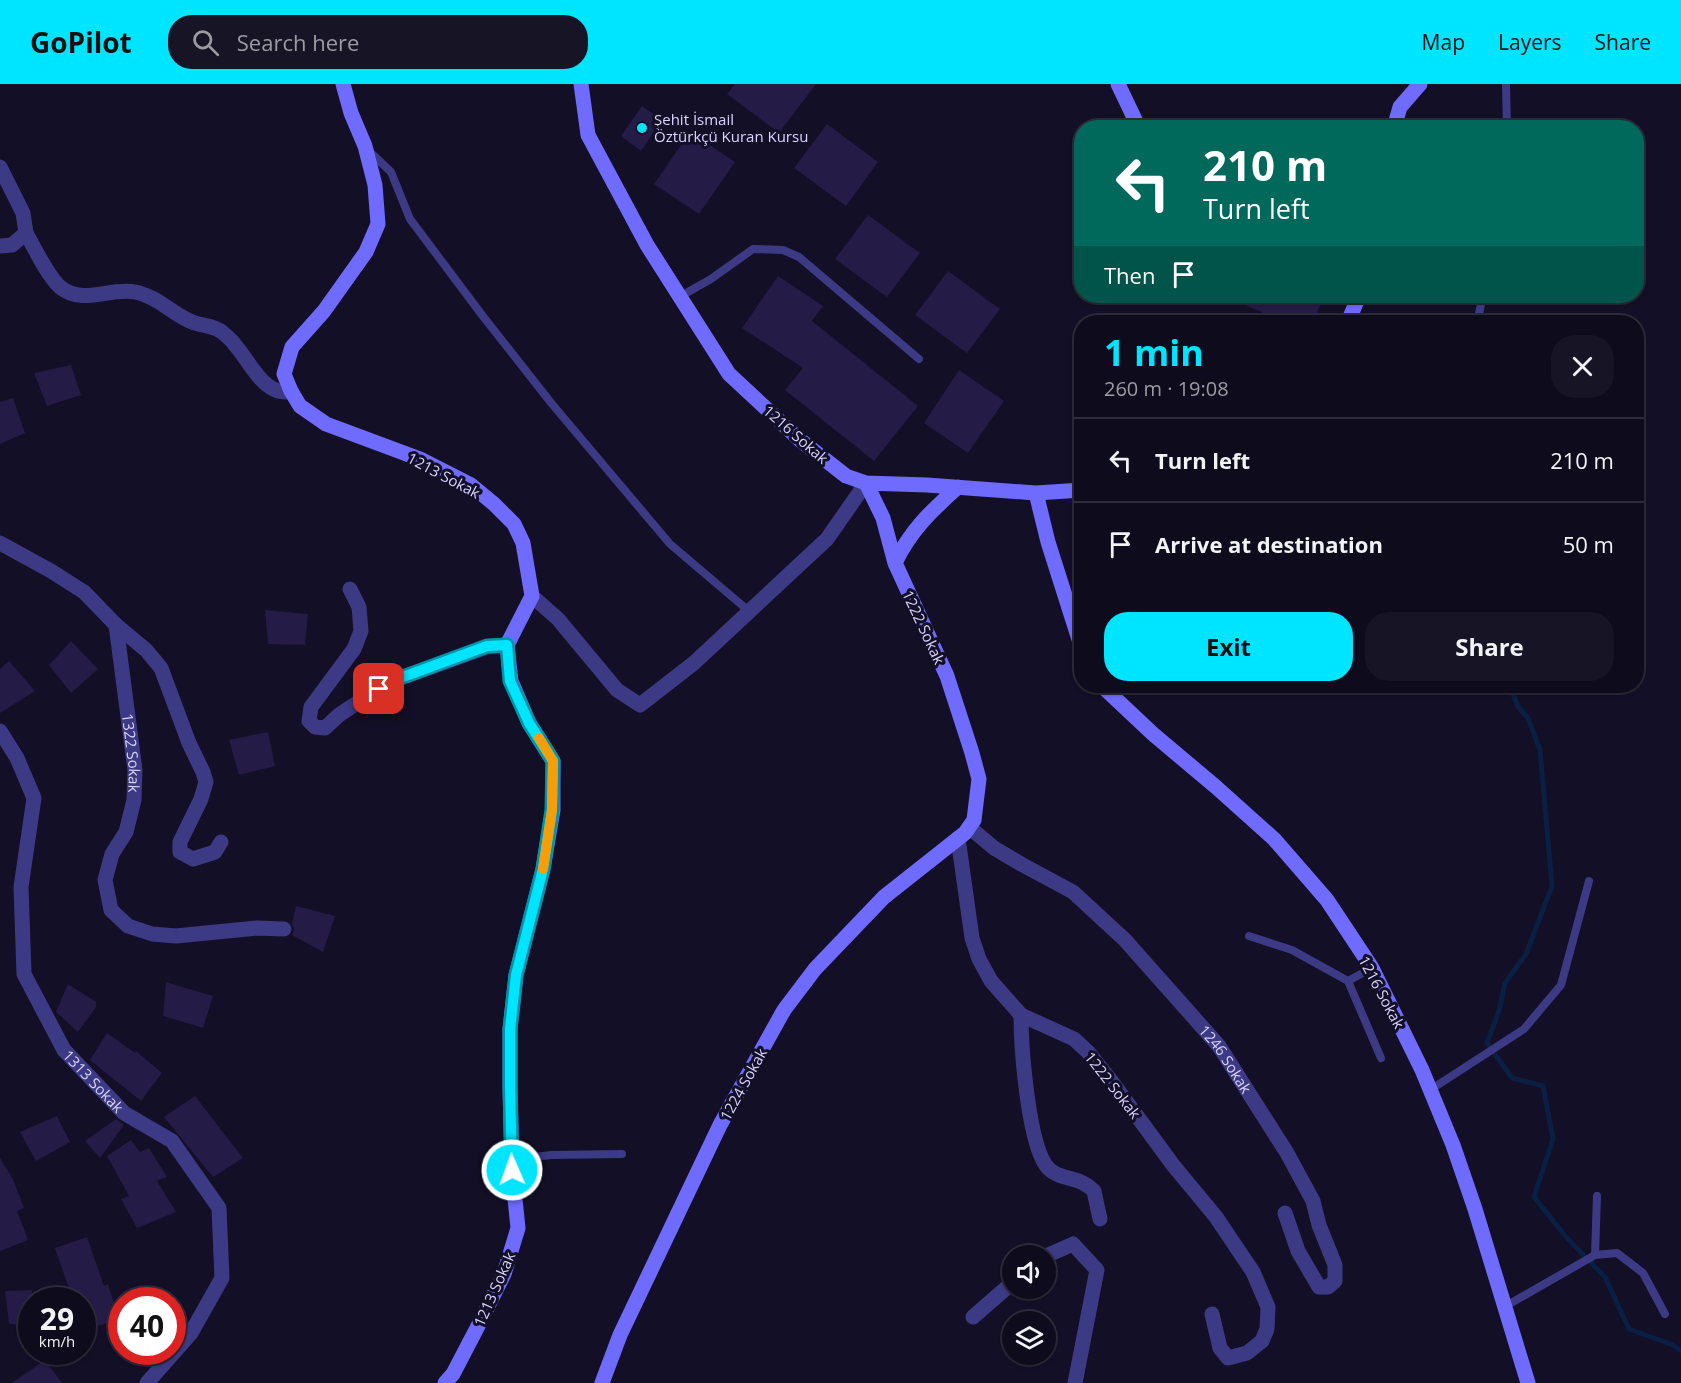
<!DOCTYPE html>
<meta charset="utf-8">
<style>
body{margin:0;font-family:"Open Sans",sans-serif;background:#171425;color:#f1f3f6;height:100vh;display:flex;flex-direction:column;font-size:22px;white-space:nowrap}
*{box-sizing:border-box;margin:0}
p{font-size:20px;color:#9b9ba3}
.icon{flex:none;width:33px;height:33px;fill:none;stroke:currentColor;stroke-width:2;stroke-linecap:round;stroke-linejoin:round}
.map{position:relative;flex:1;overflow:hidden}
.details{position:absolute;left:1074px;top:231px;width:570px;height:378px;display:flex;flex-direction:column;background:#0e0b1c;border-radius:24px;box-shadow:0 2px 4px #0004,0 0 0 2px #2e2b3b}
.details>*{flex:none}
.banner{position:absolute;left:1074px;top:36px;width:570px;height:183px;border-radius:24px;box-shadow:0 2px 4px #0004,0 0 0 2px #2e2b3b;background:#00695c;color:#fff;overflow:hidden}
.buttons{position:absolute;left:1002px;top:1161px;display:grid;gap:12px}
.buttons a{display:grid;place-items:center;width:54px;height:54px;border-radius:50%;background:#0e0b1c;box-shadow:0 2px 4px #0004,0 0 0 2px #2e2b3b;font-size:30px}
.speed{position:absolute;left:18px;top:1203px;display:flex;gap:12px;font-size:30px;font-weight:700;text-align:center}
.speed>*{display:grid;place-content:center;width:78px;height:78px;border-radius:50%;background:#0e0b1c;box-shadow:0 2px 4px #0004,0 0 0 2px #2e2b3b;line-height:1}
.speed small{font-size:15px;font-weight:400}
.speed .limit{border:9px solid #d22;background:#fff;color:#111}
.pin{position:absolute;display:grid;place-items:center;width:51px;height:51px;color:#fff;margin:-26px;border-radius:12px;box-shadow:0 3px 9px #0006}
.me{position:absolute;width:66px;margin:-33px;rotate:358deg;stroke-linejoin:round;filter:drop-shadow(0 0 4px #0008)}
.turn{display:flex;align-items:center;gap:21px;height:126px;padding:0 30px;font-size:27px}
.turn .icon{width:78px;height:78px;stroke-width:2.5}
.turn b{display:block;font-size:42px;line-height:51px}
.then{display:flex;align-items:center;height:57px;padding:0 30px;background:#0003;gap:12px;font-size:22px}
.round{display:grid;place-items:center;flex:none;width:63px;height:63px;border-radius:24px;background:#171425}
.overview{display:flex;align-items:center;justify-content:space-between;height:102px;padding:0 30px}
h1{font-size:36px;font-weight:700;line-height:45px;color:#00e5ff}
.cta{display:flex;gap:12px;margin-top:auto;padding:12px 30px}
.cta a{flex:1;height:69px;border-radius:24px;background:#00e5ff;color:#111;font-size:24px;font-weight:700;line-height:69px;text-align:center}
.cta a+a{background:#171425;color:#f1f3f6}
ul{padding:0;list-style:none}
li{display:flex;align-items:center;gap:18px;height:84px;padding:0 30px;border-top:2px solid #2e2b3b}
li div{flex:1}
li b{display:block;font-size:22px}
li em{font-style:normal}
header{display:flex;align-items:center;gap:36px;box-sizing:border-box;height:84px;padding:0 30px;background:#00e5ff;color:#111}
header strong{font-size:28px}
nav{display:flex;gap:33px;margin-inline-start:auto;font-size:21px}
.search{width:420px;height:54px;background:#171425;display:flex;align-items:center;gap:15px;box-sizing:border-box;padding:0 21px;border-radius:24px;color:#9b9ba3;font-size:22px}
.map>svg:first-child{display:block}
.lines{fill:none;stroke-linecap:round;stroke-linejoin:round}
.stream{stroke:#0a1f44;stroke-width:5}
.building{fill:#241b47}
.lane{stroke:#3d3a85;stroke-width:8}
.street{stroke:#3d3a85;stroke-width:15}
.secondary{stroke:#6f6bff;stroke-width:15}
.route-casing{stroke:#0095a6;stroke-width:15}
.route{stroke:#00e5ff;stroke-width:10}
.slow{stroke:#f59e0b;stroke-width:10}
.poi-dot{fill:#00e5ff;stroke:#130f26;stroke-width:2}
.labels{text-anchor:middle;dominant-baseline:central;stroke-width:6;stroke-linejoin:round;paint-order:stroke}
.poi-label{font-size:15px;fill:#d9d4ff;stroke:#130f26;text-anchor:start}
.street-label{font-size:15px;fill:#d9d4ff;stroke:#130f26}
</style>
<header>
<strong>GoPilot</strong>
<div class="search"><svg class="icon" aria-label="search" viewBox="0 0 24 24"><circle cx="10" cy="10" r="6"/><path d="M15 15l6 6"/></svg>Search here</div>
<nav><a>Map</a><a>Layers</a><a>Share</a></nav>
</header>
<div class="map">
<svg width="1681" height="1299" viewBox="0 0 1681 1299">
<rect width="100%" height="100%" fill="#130f26"/>
<g class="lines">
<!-- stream -->
<path class="stream" d="M1510,602L1518,623L1528,634L1540,666L1552,802L1526,870L1505,899L1499,927L1487,959L1512,994L1543,1002L1553,1055L1534,1113L1566,1153L1605,1193L1629,1245L1673,1261L1681,1267"/>
</g>
<!-- building -->
<path class="building" d="M735,0H816L779,49L727,10Z
M642,22L662,36L641,67L621,52Z
M827,40L878,78L846,122L794,84Z
M690,48L735,78L699,130L654,100Z
M868,131L920,169L887,213L835,175Z
M948,187L1000,225L967,269L915,231Z
M778,192L823,222L812,237L918,322L874,377L785,306L803,284L742,244Z
M1251,212H1308L1322,217L1313,238H1257L1262,228L1247,222Z
M71,281L81,311L47,322L34,289Z
M959,286L1004,317L968,369L924,339Z
M13,314L25,349L0,360V318Z
M265,526L308,530L305,561L268,560Z
M71,557L98,585L71,609L49,581Z
M9,577L35,607L0,629V585Z
M268,648L275,682L239,691L229,656Z
M296,822L335,832L323,868L292,851L294,846L292,840Z
M166,898L213,912L203,944L163,932Z
M68,900L96,918V923L78,948L56,928Z
M107,949L135,969L136,967L162,989L141,1017L90,976Z
M195,1012L243,1074L213,1093L164,1033Z
M57,1032L70,1058L36,1077L20,1048Z
M116,1035L124,1041L100,1074L85,1057Z
M131,1056L140,1068L149,1064L167,1093L157,1097L176,1128L137,1144L121,1115L129,1112L107,1072Z
M0,1074L13,1095L24,1124L17,1127L28,1156L0,1167Z
M87,1153L104,1202L108,1200L119,1236L82,1246V1216H73L55,1164Z
M32,1206V1241L9,1240L5,1207Z
M45,1276L62,1299H12Z"/>
<g class="lines">
<!-- lane -->
<path class="lane" d="M1506,0L1507,44
M369,67L391,88L410,135L482,231L552,320L670,460L750,528
M681,212L711,195L753,165L783,166L799,173L919,275
M1477,238L1483,212
M1249,852L1292,866L1348,897L1381,974
M1348,897L1372,884
M1430,1006L1524,945L1561,901L1589,797
M512,1076L551,1071L622,1070
M1595,1171L1597,1112
M1504,1223L1595,1171L1617,1169L1643,1189L1665,1230"/>
<!-- street -->
<g class="street">
<path d="M0,83L23,129L26,149L12,161L0,162"/>
<path d="M26,149C35,165 47,191 60,203C84,222 109,203 135,208C157,212 172,230 192,238C202,242 213,241 222,248C226,252 232,256 235,261C247,274 259,301 278,307C282,308 288,308 292,308"/>
<path d="M0,459L51,487L84,508L116,541L146,566L161,584L189,659L203,688L206,698L201,715L180,758V768L193,775L215,768L221,758"/>
<path d="M350,505L359,523L361,547L354,565L311,623L309,637L315,643L325,644L339,631L366,613L392,597L487,563L507,561"/>
<path d="M532,512L558,535L617,606L640,621L694,579L827,455L866,399"/>
<path id="s1" d="M116,541L135,686L134,716L126,748L112,770L105,796L111,826L128,842L152,850L176,852L257,844L284,845"/>
<path id="s2" d="M0,647L17,674L34,714L21,803L24,890L64,966L124,1029L172,1057L219,1124L222,1194L191,1249L147,1299"/>
<path id="s3" d="M969,743L994,764L1021,780L1073,808L1125,856L1219,962L1287,1069L1313,1117L1319,1141L1335,1181V1197L1328,1203H1319L1298,1167L1285,1129"/>
<path d="M958,754L972,854L979,875L991,897L1021,931L1074,955L1088,968L1112,998L1173,1081L1216,1133L1253,1188L1268,1223L1267,1245L1262,1257L1247,1269L1228,1274L1220,1264L1212,1230"/>
<path d="M1021,931C1021,961 1028,1065 1049,1085C1058,1094 1072,1093 1083,1099C1087,1101 1091,1104 1094,1107L1100,1135"/>
<path d="M1046,1172L1073,1160L1097,1186L1075,1299"/>
<path d="M973,1233L1012,1199"/>
</g>
<!-- secondary -->
<path class="secondary" d="M343,0L351,29L365,62L375,101L378,140L366,168L324,227L292,263L284,290L291,307L300,322L326,340L420,375L471,401L494,420L514,440L523,459L532,512L507,561L511,597L529,639L553,677V726L543,785L516,891L510,945V1003L512,1086L518,1144L504,1190L477,1244L453,1290L445,1299
M581,0L588,51L647,161L729,290L800,356L846,392L866,399L927,401L1036,409L1082,406
M1118,0L1139,44
M1394,44L1400,23L1420,0
M1348,238L1359,212
M866,399L883,434L895,479C910,447 931,427 958,403
M1036,409L1048,458L1082,565
M1102,602L1153,650L1216,703L1274,755L1327,816L1372,884L1422,986L1453,1061L1475,1125L1528,1299
M602,1299L620,1251L720,1041L784,926L815,885L884,813L965,749L974,736L979,695L972,669L947,592L895,479"/>
</g>
<g class="lines">
<!-- route casing -->
<g class="route-casing">
<path id="route" d="M379,605L392,597L487,562L507,561L510,597L529,639L553,677L552,726L543,785L516,891L510,945V1003L512,1086"/>
</g>
<!-- route -->
<use href="#route" class="route"/>
<!-- slow -->
<path class="slow" d="M539,654L553,677L552,726L543,785"/>
</g>
<!-- markers -->
<circle class="poi-dot" cx="642" cy="44" r="6"/>
<g class="labels">
<!-- poi labels -->
<g class="poi-label">
<text x="654" y="35">Şehit İsmail<tspan x="654" dy="17">Öztürkçü Kuran Kursu</tspan></text>
</g>
<!-- street labels -->
<g class="street-label">
<text transform="translate(796 350) rotate(41)">1216 Sokak</text>
<text transform="translate(444 391) rotate(28)">1213 Sokak</text>
<text transform="translate(924 543) rotate(65)">1222 Sokak</text>
<text stroke="none"><textPath href="#s1" startOffset="129">1322 Sokak</textPath></text>
<text transform="translate(1382 908) rotate(62)">1216 Sokak</text>
<text stroke="none"><textPath href="#s3" startOffset="350">1246 Sokak</textPath></text>
<text stroke="none"><textPath href="#s2" startOffset="381">1313 Sokak</textPath></text>
<text transform="translate(743 1000) rotate(-61)">1224 Sokak</text>
<text transform="translate(1113 1001) rotate(52)">1222 Sokak</text>
<text transform="translate(494 1205) rotate(-66)">1213 Sokak</text>
</g>
</g>
</svg>
<div class="buttons">
<a><svg class="icon" aria-label="sound" viewBox="0 0 24 24"><path d="M4 9h4l5-4v14l-5-4H4zM17 9q2 3 0 6"/></svg></a>
<a><svg class="icon" aria-label="layers" viewBox="0 0 24 24"><path d="M12 4l9 5-9 5-9-5zM3 14l9 5 9-5"/></svg></a>
</div>
<div class="speed"><div>29<small>km/h</small></div><div class="limit">40</div></div>
<div class="pin" style="left:379px;top:605px;background:#d93025"><svg class="icon" aria-label="arrive" viewBox="0 0 24 24"><path d="M6 21V4h12l-3 4 3 4H6"/></svg></div>
<svg class="me" style="left:512px;top:1086px" viewBox="-20 -20 40 40"><circle r="17" fill="#00e5ff" stroke="#fff" stroke-width="3"/><path d="M0-11L8 9 0 5-8 9z" fill="#fff"/></svg>
<div class="banner">
<div class="turn"><svg class="icon" aria-label="left" viewBox="0 0 24 24"><path d="M17 20v-9H6M10 6l-5 5 5 5"/></svg><div><b>210 m</b>Turn left</div></div>
<div class="then">Then<svg class="icon" aria-label="arrive" viewBox="0 0 24 24"><path d="M6 21V4h12l-3 4 3 4H6"/></svg></div>
</div>
<section class="details">
<div class="overview"><div><h1>1 min</h1><p>260 m · 19:08</p></div><a class="round"><svg class="icon" aria-label="close" viewBox="0 0 24 24"><path d="M6 6l12 12M18 6L6 18"/></svg></a></div>
<ul>
<li><svg class="icon" aria-label="left" viewBox="0 0 24 24"><path d="M17 20v-9H6M10 6l-5 5 5 5"/></svg><div><b>Turn left</b></div><em>210 m</em></li>
<li><svg class="icon" aria-label="arrive" viewBox="0 0 24 24"><path d="M6 21V4h12l-3 4 3 4H6"/></svg><div><b>Arrive at destination</b></div><em>50 m</em></li>
</ul>
<div class="cta"><a>Exit</a><a>Share</a></div>
</section>
</div>
